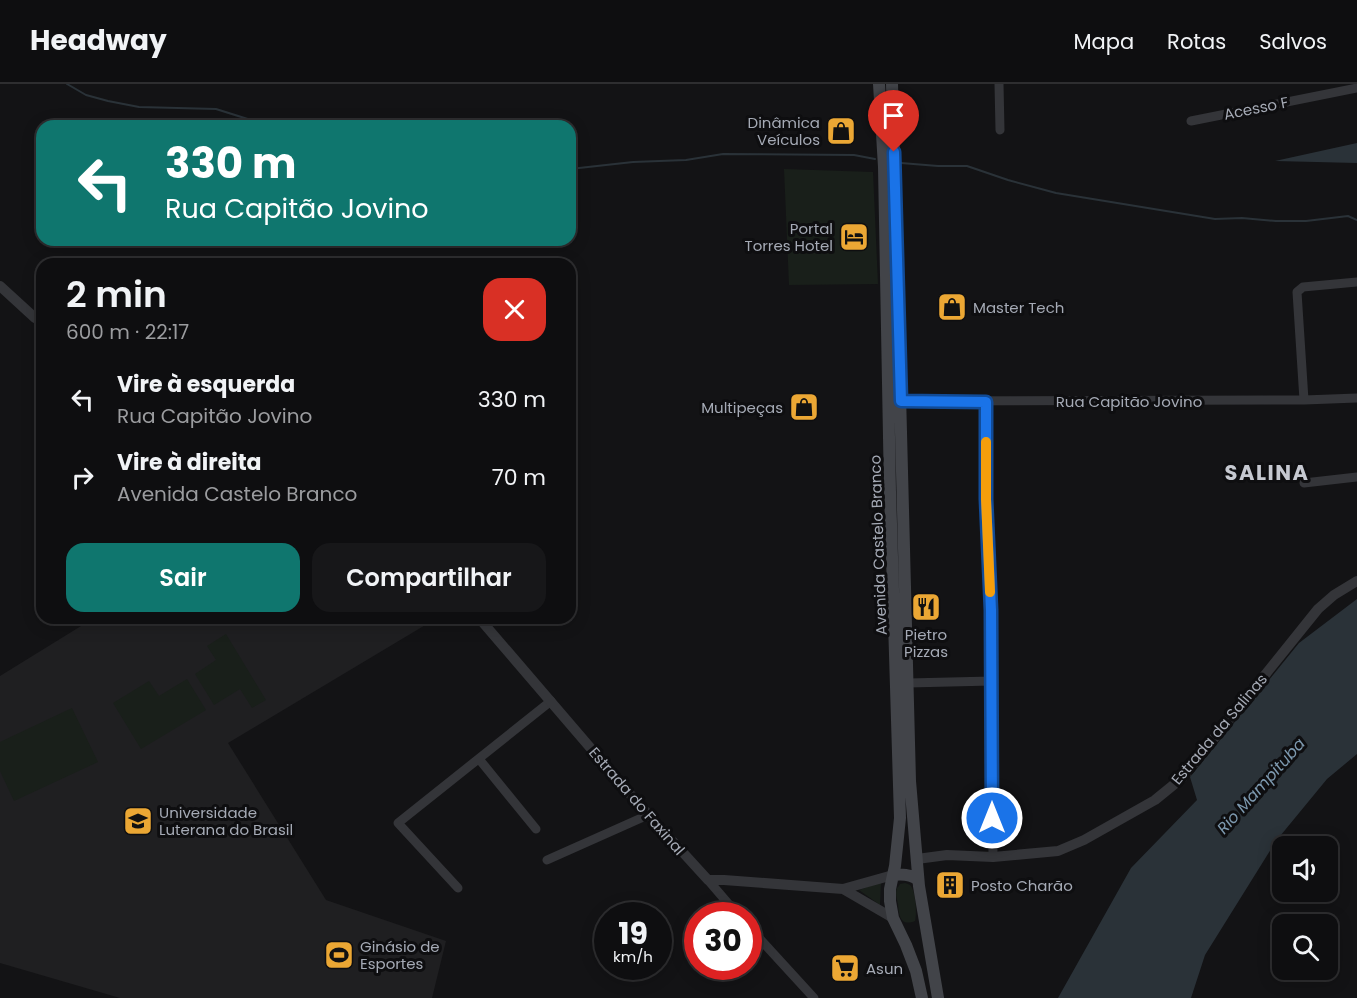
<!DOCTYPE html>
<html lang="pt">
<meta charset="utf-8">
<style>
body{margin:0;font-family:Poppins,sans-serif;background:#171719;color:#f1f3f6;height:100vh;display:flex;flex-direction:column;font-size:22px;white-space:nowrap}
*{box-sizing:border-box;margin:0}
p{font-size:20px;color:#9b9c9f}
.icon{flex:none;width:33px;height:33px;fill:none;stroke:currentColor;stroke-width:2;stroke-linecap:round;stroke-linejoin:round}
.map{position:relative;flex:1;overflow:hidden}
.drawer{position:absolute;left:36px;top:174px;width:540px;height:366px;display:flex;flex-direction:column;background:#0e0e10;border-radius:18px;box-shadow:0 3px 15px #0003,0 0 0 2px #2e2e30}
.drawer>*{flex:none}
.guide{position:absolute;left:36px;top:36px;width:540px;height:126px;border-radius:18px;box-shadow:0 3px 15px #0003,0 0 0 2px #2e2e30;background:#0f766e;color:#fff;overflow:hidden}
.controls{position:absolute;left:1272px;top:752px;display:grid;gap:12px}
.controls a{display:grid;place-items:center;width:66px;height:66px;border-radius:12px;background:#0e0e10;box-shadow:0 3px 15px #0003,0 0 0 2px #2e2e30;font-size:30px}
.speed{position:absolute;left:594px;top:818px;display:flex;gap:12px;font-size:30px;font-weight:700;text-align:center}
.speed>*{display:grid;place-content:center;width:78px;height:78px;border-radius:50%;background:#0e0e10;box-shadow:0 3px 15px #0003,0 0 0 2px #2e2e30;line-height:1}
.speed small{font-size:15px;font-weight:400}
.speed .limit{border:9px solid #d22;background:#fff;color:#111}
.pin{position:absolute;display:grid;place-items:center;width:51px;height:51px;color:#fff;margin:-62px -26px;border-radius:50% 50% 50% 0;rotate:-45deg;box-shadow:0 0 6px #0007}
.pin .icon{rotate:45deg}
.me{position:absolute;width:66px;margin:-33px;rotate:0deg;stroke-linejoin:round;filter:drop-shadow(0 0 4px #0008)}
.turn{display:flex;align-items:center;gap:21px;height:126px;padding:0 30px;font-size:27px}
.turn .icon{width:78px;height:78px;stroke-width:2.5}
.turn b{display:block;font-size:42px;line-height:51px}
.round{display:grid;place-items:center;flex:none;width:63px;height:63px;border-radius:18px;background:#171719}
.head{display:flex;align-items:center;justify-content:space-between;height:102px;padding:0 30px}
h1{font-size:36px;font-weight:600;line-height:45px}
.button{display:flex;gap:12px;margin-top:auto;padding:12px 30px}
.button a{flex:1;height:69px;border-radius:18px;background:#0f766e;color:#fff;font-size:24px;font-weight:600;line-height:69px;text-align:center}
.button a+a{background:#171719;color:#f1f3f6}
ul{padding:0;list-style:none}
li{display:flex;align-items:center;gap:18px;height:78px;padding:0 30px}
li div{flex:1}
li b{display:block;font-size:22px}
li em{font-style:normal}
header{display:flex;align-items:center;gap:36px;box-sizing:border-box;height:84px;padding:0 30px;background:#0e0e10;border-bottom:2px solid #2e2e30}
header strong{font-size:28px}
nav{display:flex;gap:33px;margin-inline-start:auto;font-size:21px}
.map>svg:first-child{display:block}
.built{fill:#1f1f21}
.green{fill:#191f1a}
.water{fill:#2a3238}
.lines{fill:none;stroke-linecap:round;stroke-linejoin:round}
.stream{stroke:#2a3238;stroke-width:2}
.minor{stroke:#343539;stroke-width:9}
.tertiary{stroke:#343539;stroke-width:10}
.secondary{stroke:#424449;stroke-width:12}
.route-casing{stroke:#114b97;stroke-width:15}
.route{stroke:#1a73e8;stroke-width:10}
.slow{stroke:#f59e0b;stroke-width:10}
.labels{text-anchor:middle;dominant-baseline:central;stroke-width:6;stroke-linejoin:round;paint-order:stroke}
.street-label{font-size:15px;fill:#a5aab5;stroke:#0e0e10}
.poi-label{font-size:15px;fill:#a5aab5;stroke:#0e0e10;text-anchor:start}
.water-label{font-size:16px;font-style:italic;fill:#7d99af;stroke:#0e0e10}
.district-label{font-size:21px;font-weight:bold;letter-spacing:1.5px;fill:#c6c9d1;stroke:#0e0e10}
</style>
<header>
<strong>Headway</strong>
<nav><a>Mapa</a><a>Rotas</a><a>Salvos</a></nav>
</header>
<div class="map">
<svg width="1357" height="914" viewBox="0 0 1357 914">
<rect width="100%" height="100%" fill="#131315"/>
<!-- built -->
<path class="built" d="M94,534H437L228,659L326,816L446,857L432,914H120L0,879V592Z"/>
<!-- green -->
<path class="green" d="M784,85L873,88L878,200L789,201Z
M226,550L266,616L252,624L240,605L214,621L195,590L216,576L207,562Z
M187,595L206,626L141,665L113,619L149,597L159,612Z
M72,624L98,678L14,717L0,687V658Z
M881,798L880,821L859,806Z
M905,799C907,800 909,800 910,801C916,806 917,830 915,837C900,843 899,831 898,820C897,815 895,809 897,804C898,803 899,802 900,800Z"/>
<!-- water -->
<path class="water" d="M1357,59V79L1275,77Z
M1357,515V670L1327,695L1276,757L1205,871L1191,914H1058L1131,784L1197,716L1190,693L1299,559Z"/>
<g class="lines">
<!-- stream -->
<path class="stream" d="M67,0L86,11L108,17L139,23L216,25L270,42
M901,79L938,82H967L1008,96L1056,109L1215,135L1242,134L1276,137H1306L1348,132L1357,136
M570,85L633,78L686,76L723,70L854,71L875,75"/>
<!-- minor -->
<path class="minor" d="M999,0L1000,46
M1191,37L1357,4
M1304,316L1297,208L1303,203L1357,198
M901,317L1304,316L1357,314
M986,318V415L991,526L993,773
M1304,399L1357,393
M908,599L992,597
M479,675L536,745
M547,776L648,731
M708,796L738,831
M458,804L398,739L551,617
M748,842L814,914"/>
<!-- tertiary -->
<path class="tertiary" d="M0,202L35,234L42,238
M479,534L636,717L708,796H724L843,805L893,791
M917,775L947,771L993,773L1058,767L1084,756L1155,716L1182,694L1318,525L1334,511L1357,497
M843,805L893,834"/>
<!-- secondary -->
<path class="secondary" d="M879,0L884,83L890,407L900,734L895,782L890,805V817L893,834L906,861L916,887L922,914
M892,0L910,697L919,802L938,914
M893,791C902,790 911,790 918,796"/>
</g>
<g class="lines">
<!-- route casing -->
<g class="route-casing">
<path id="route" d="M894,68L901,317L986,318V415L991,526L992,734"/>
</g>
<!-- route -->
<use href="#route" class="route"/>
<!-- slow -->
<path class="slow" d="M986,358V415L990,508"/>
</g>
<!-- icons -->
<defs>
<g id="shop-square" transform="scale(1.5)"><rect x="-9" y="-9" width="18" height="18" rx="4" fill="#eba734" stroke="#0e0e10"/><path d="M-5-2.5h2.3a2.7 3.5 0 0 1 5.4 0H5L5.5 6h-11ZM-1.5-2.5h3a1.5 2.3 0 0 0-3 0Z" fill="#111"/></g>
<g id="hotel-square" transform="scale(1.5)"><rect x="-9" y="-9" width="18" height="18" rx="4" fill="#eba734" stroke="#0e0e10"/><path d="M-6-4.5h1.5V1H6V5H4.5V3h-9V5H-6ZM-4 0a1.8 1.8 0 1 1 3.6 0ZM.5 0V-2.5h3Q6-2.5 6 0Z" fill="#111"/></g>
<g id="restaurant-square" transform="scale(1.5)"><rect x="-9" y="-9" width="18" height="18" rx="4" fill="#eba734" stroke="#0e0e10"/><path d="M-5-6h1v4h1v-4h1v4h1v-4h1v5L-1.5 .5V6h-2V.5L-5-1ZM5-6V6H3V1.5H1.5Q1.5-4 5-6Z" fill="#111"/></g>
<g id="university-square" transform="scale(1.5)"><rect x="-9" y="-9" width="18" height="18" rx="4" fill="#eba734" stroke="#0e0e10"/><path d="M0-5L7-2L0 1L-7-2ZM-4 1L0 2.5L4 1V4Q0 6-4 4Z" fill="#111"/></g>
<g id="building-square" transform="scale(1.5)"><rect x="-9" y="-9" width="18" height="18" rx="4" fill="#eba734" stroke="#0e0e10"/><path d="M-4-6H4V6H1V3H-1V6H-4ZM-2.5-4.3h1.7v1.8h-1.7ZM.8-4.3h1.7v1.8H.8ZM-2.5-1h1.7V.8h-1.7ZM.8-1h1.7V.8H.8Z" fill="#111"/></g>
<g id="stadium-square" transform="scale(1.5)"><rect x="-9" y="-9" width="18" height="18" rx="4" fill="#eba734" stroke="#0e0e10"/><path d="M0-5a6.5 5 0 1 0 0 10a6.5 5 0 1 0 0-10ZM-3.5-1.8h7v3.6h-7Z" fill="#111"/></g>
<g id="supermarket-square" transform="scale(1.5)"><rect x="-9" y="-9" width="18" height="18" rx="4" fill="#eba734" stroke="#0e0e10"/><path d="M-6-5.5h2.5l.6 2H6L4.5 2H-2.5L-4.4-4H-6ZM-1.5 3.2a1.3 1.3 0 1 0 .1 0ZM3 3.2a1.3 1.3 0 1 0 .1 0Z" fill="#111"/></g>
</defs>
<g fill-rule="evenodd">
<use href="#shop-square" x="841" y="47"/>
<use href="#hotel-square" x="854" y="153"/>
<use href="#shop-square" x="952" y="223"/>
<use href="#shop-square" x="804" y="323"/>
<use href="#restaurant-square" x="926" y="523"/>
<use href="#university-square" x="138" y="737"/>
<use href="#building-square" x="950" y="801"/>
<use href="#stadium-square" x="339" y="871"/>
<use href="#supermarket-square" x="845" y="884"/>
</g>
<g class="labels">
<!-- street labels -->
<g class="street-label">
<text transform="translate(1256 24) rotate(-11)">Acesso F</text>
<text x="1129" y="317">Rua Capitão Jovino</text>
<text transform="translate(878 461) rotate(-92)">Avenida Castelo Branco</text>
<text transform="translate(1219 645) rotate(-50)">Estrada da Salinas</text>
<text transform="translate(637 717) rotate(49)">Estrada do Faxinal</text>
</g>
<!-- poi labels -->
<g class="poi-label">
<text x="820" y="38" text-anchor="end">Dinâmica<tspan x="820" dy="17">Veículos</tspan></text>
<text x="833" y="144" text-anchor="end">Portal<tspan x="833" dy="17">Torres Hotel</tspan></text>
<text x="973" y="223">Master Tech</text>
<text x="783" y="323" text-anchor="end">Multipeças</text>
<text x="926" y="550" text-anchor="middle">Pietro<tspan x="926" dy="17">Pizzas</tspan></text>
<text x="159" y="728">Universidade<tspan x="159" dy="17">Luterana do Brasil</tspan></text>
<text x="971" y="801">Posto Charão</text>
<text x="360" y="862">Ginásio de<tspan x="360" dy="17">Esportes</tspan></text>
<text x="866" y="884">Asun</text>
</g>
<!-- water labels -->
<g class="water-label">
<text transform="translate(1261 702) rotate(-48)">Rio Mampituba</text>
</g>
<!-- district labels -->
<g class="district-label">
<text x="1267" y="388">SALINA</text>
</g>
</g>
</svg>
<div class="controls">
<a><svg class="icon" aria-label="sound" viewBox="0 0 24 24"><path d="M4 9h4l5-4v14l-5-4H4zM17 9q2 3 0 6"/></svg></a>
<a><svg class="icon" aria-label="search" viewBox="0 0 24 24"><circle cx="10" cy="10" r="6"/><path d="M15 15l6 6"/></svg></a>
</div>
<div class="speed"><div>19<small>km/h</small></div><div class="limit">30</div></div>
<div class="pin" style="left:894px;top:68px;background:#d93025"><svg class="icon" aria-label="arrive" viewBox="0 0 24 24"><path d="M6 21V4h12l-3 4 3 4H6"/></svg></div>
<svg class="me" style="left:992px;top:734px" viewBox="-20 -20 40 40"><circle r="17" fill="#1a73e8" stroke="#fff" stroke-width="3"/><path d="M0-11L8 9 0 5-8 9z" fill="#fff"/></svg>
<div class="guide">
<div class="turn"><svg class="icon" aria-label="left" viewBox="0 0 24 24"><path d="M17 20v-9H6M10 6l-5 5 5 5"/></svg><div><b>330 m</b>Rua Capitão Jovino</div></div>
</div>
<section class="drawer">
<div class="head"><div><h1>2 min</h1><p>600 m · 22:17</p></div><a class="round" style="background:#d93025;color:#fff"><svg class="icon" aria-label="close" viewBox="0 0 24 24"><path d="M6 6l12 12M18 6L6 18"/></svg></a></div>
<ul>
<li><svg class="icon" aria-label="left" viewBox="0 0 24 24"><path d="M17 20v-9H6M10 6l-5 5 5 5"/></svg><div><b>Vire à esquerda</b><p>Rua Capitão Jovino</p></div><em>330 m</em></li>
<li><svg class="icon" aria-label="right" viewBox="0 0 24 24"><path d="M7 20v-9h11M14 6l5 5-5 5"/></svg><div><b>Vire à direita</b><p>Avenida Castelo Branco</p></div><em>70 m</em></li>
</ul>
<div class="button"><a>Sair</a><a>Compartilhar</a></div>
</section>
</div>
